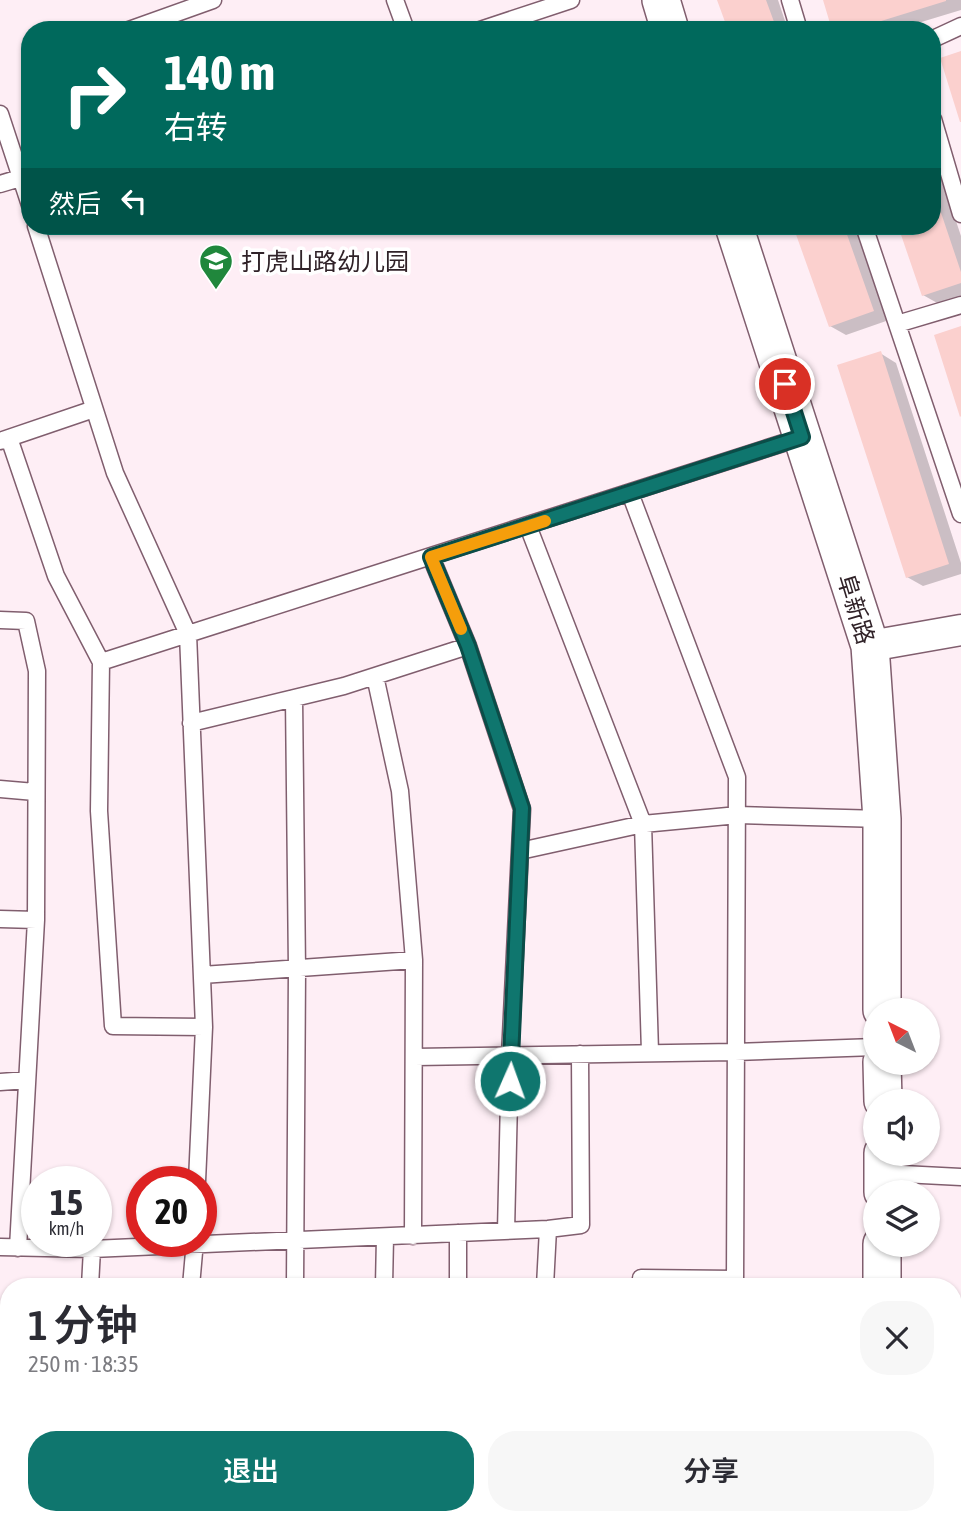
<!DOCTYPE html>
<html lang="zh">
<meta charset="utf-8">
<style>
body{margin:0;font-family:"Asap Condensed","Noto Sans SC",sans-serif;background:#f7f7f7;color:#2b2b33;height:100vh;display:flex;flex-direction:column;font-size:26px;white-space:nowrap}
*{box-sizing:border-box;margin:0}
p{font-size:23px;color:#7c7c81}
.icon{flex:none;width:38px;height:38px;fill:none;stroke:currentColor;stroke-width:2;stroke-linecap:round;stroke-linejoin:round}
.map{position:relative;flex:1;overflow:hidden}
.drawer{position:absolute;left:0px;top:1278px;width:962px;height:247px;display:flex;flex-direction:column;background:#fff;border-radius:28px 28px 0 0;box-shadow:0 2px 5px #0004}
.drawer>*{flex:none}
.top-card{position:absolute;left:21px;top:21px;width:920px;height:214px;border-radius:28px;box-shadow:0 2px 5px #0004;background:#00695c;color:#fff;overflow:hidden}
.needle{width:46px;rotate:318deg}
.controls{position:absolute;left:863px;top:998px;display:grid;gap:14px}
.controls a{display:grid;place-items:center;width:77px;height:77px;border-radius:50%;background:#fff;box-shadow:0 2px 5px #0004;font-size:35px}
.speed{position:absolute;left:21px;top:1166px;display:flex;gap:14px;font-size:35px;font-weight:700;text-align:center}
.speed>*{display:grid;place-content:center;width:91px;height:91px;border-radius:50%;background:#fff;box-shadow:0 2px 5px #0004;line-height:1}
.speed small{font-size:18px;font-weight:400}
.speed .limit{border:10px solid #d22;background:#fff;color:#111}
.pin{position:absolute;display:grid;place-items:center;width:60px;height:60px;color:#fff;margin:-30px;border:4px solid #fff;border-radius:50%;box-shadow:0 2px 7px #0007}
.me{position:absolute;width:77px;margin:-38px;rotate:2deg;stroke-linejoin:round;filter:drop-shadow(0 0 5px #0008)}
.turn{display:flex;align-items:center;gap:24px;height:147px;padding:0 28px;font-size:32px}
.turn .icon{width:91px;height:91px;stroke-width:2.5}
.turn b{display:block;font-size:49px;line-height:60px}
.then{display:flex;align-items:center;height:66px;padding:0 28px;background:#0003;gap:14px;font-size:26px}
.round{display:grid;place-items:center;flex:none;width:74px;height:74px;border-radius:28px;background:#f7f7f7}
.overview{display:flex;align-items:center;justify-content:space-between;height:119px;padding:0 28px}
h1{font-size:42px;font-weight:600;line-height:52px}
.action{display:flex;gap:14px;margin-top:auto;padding:14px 28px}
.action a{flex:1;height:80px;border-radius:28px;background:#0f766e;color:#fff;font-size:28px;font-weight:600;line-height:80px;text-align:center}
.action a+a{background:#f7f7f7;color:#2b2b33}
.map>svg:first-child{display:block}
.shadow{fill:#0003}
.building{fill:#fbd0ce}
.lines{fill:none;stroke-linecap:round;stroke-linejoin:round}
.service-casing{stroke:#805e6e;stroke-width:19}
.minor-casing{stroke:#805e6e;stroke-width:33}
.tertiary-casing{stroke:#805e6e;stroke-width:40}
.service{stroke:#fff;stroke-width:16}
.minor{stroke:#fff;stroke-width:30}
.tertiary{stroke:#fff;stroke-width:37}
.route-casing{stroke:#0a4d48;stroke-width:18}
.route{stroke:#0f766e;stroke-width:12}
.slow{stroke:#f59e0b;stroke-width:12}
.labels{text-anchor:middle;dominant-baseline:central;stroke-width:7;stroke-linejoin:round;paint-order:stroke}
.poi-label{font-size:24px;fill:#302228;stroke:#fff;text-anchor:start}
.street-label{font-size:24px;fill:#302228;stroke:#fff}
</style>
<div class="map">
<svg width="961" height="1523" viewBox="0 0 961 1523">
<rect width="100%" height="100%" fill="#feeef5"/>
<!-- shadow -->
<path class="shadow" d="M719,0H778L788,30H729Z
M825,0H961V10L895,30H834Z
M933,152L961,236V297L939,304L923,295L900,226H933Z
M795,226H856L889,320L846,335L830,326Z
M880,353L896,363L961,563V574L923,586L907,577Z
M954,1422H961V1523H946V1516H954Z
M578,1516H707V1523H713H578Z"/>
<!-- building -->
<path class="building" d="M717,0H766L777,30H728Z
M823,0H946V1L852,30H832Z
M961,51V122H960L940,58Z
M933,189L961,272V283L922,296L898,226H933Z
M793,226H844L874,311L829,327Z
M961,326V416L960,417L934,335Z
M881,351L949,564L906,578L837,365Z
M954,1420H961V1523H944V1516H954Z
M577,1516H676V1520L696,1521V1523H576Z"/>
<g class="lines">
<!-- service casing -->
<g class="service-casing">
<path id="service" d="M395,0L406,30
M790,0L799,30
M129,30L213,0
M480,30L571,0
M933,39L961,26
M0,114L30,205
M933,119L961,214
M0,184L30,175
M36,226L115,473L188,634L802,437
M864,226L961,514
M897,324L961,305
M9,438L56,576L101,662L188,634L204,1027L197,1181
M0,441L94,409
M630,493L737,777L735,1286
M528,526L643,824L650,1052
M431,557L468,646L522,809L510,1055L506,1231
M0,620L26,621L37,671L36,920L18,1248
M101,662L99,811L113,1026L204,1027
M375,676L400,791L414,960L413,1236
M294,698L297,970L295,1286
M191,723L344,686L468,646
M0,789L35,792
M520,851L643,824L738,815L882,819
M0,919L36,920
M202,975L414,960
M415,1057L735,1052L875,1047
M0,1082L27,1080
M883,1173L961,1177
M458,1233V1286
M0,1247L92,1249L548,1229L581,1225L580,1054
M90,1286L92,1249
M191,1286L195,1241
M384,1286L385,1237
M545,1286L548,1229
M641,1286V1278L735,1279
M954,1345H961
M954,1384L961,1383
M459,1516V1523
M83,1523V1516
M169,1523L170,1516
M381,1523V1516
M534,1523L535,1516
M930,1523V1516"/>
</g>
<!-- minor casing -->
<g class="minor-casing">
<path id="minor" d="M870,646L961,630"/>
</g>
<!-- tertiary casing -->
<g class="tertiary-casing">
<path id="tertiary" d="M661,0L670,30
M734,226L870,646L882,819V1010
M882,1062L883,1101
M883,1153V1192
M882,1286V1244
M877,1516V1523"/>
</g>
<!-- service -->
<use href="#service" class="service"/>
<!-- minor -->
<use href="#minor" class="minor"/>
<!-- tertiary -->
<use href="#tertiary" class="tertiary"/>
</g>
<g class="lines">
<!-- route casing -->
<g class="route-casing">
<path id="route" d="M510,1081L522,808L468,646L431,557L802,437L785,384"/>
</g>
<!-- route -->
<use href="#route" class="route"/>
<!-- slow -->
<path class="slow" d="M461,629L431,557L545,521"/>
</g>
<!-- icons -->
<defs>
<g id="school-pin" transform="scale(1.75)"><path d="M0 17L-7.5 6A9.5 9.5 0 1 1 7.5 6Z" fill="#20873c" stroke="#fff"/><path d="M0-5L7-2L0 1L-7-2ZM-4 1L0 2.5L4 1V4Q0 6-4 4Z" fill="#fff"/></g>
</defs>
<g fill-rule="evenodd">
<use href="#school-pin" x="216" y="261"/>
</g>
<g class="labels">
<!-- poi labels -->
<g class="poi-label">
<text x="241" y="261">打虎山路幼儿园</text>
</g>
<!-- street labels -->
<g class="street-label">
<text transform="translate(856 609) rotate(73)">阜新路</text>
</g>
</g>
</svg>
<div class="controls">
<a><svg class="needle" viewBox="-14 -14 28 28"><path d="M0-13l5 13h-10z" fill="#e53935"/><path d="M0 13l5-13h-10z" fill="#7c7c81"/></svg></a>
<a><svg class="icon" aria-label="sound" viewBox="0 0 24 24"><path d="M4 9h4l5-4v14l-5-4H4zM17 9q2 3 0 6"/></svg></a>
<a><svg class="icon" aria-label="layers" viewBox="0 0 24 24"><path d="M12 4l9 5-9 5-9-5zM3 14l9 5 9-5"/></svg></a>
</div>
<div class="speed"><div>15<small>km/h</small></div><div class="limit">20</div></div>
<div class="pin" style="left:785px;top:384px;background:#d93025"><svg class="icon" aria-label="arrive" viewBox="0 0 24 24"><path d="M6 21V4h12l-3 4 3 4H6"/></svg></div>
<svg class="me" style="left:510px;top:1081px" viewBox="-20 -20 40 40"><circle r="17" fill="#0f766e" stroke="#fff" stroke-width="3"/><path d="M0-11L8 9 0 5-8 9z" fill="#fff"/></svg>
<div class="top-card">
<div class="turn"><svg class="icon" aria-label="right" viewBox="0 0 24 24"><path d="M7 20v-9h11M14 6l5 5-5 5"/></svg><div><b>140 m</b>右转</div></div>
<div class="then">然后<svg class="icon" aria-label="left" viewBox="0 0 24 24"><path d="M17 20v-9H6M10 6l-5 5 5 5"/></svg></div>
</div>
<section class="drawer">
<div class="overview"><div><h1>1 分钟</h1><p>250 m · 18:35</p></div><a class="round"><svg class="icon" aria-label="close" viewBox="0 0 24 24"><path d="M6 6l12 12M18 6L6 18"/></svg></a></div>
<div class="action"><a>退出</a><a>分享</a></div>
</section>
</div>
